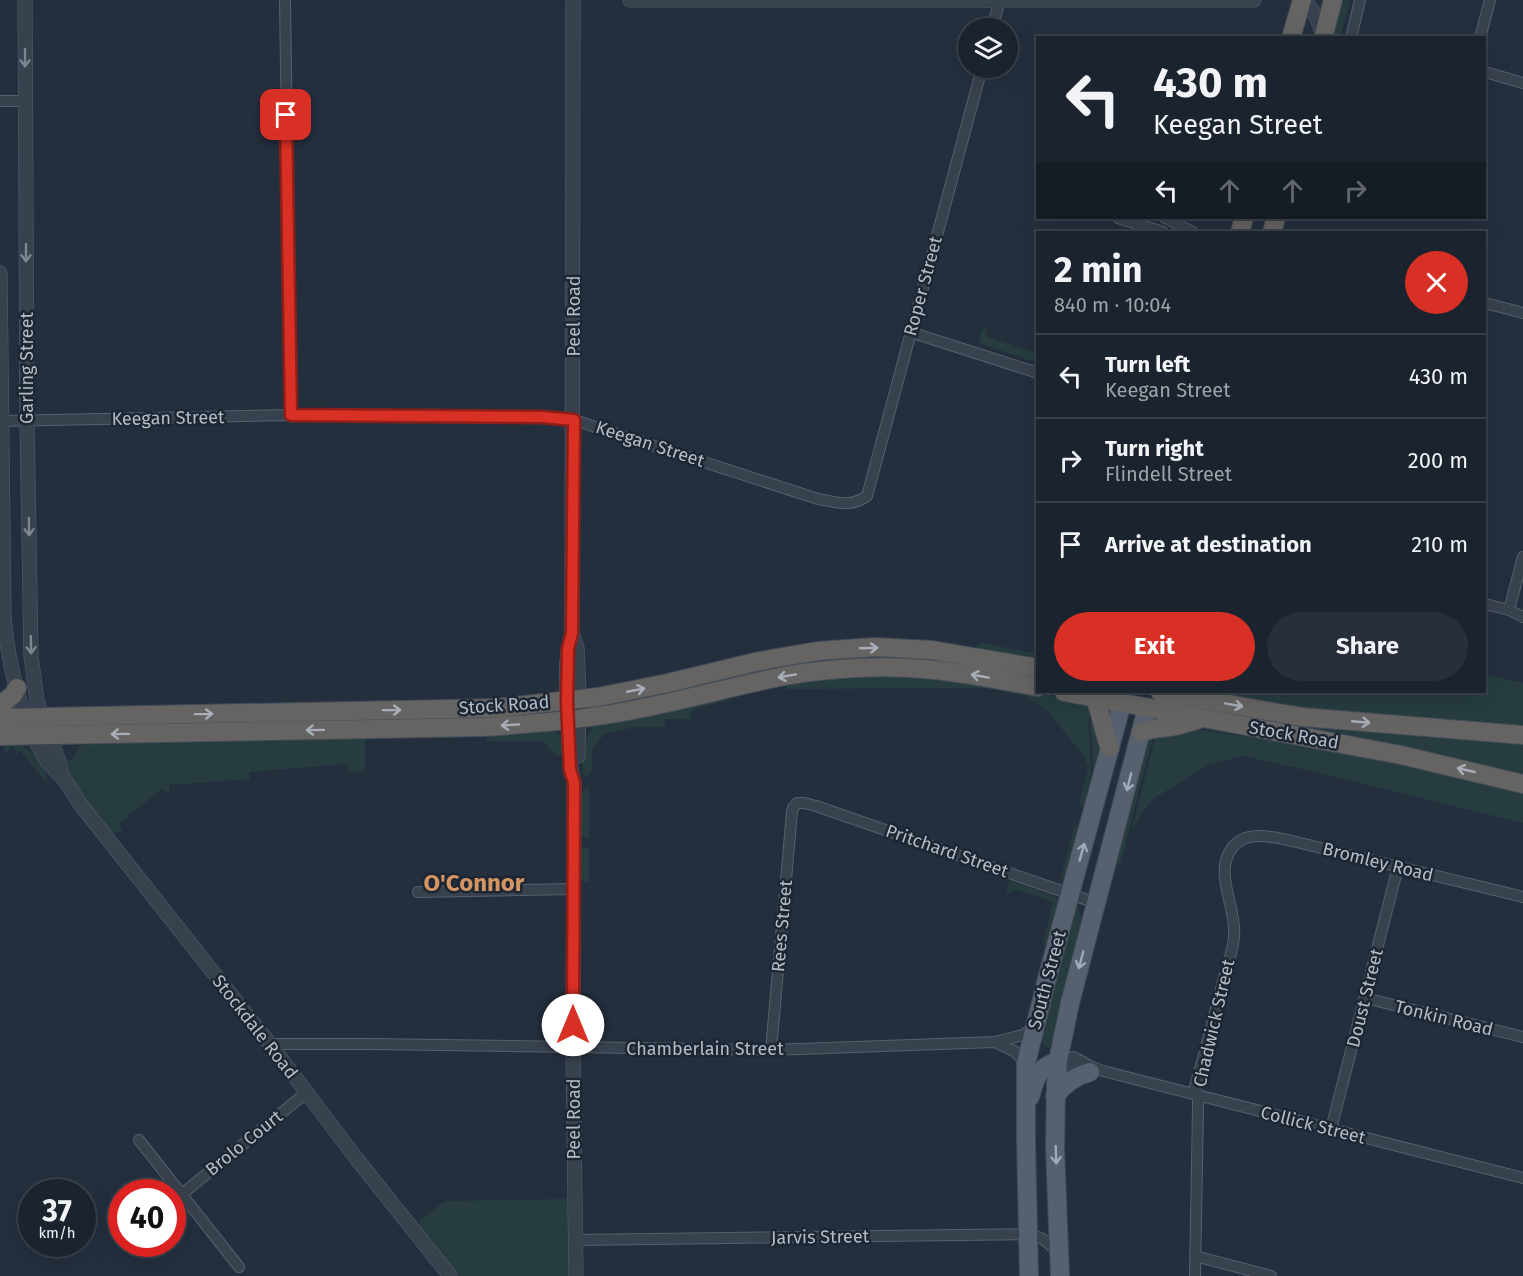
<!DOCTYPE html>
<meta charset="utf-8">
<style>
body{margin:0;font-family:"Fira Sans",sans-serif;background:#282f3a;color:#f1f3f6;height:100vh;display:flex;flex-direction:column;font-size:22px;white-space:nowrap}
*{box-sizing:border-box;margin:0}
p{font-size:20px;color:#a0a4aa}
.icon{flex:none;width:33px;height:33px;fill:none;stroke:currentColor;stroke-width:2;stroke-linecap:round;stroke-linejoin:round}
.map{position:relative;flex:1;overflow:hidden}
.side{position:absolute;left:1036px;top:231px;width:450px;height:462px;display:flex;flex-direction:column;background:#1b232e;border-radius:0px;box-shadow:0 6px 24px #0002,0 0 0 2px #39404a}
.side>*{flex:none}
.top-card{position:absolute;left:1036px;top:36px;width:450px;height:183px;border-radius:0px;box-shadow:0 6px 24px #0002,0 0 0 2px #39404a;background:#1b232e;color:#f1f3f6;overflow:hidden}
.buttons{position:absolute;left:958px;top:18px;display:grid;gap:12px}
.buttons a{display:grid;place-items:center;width:60px;height:60px;border-radius:50%;background:#1b232e;box-shadow:0 6px 24px #0002,0 0 0 2px #39404a;font-size:30px}
.speed{position:absolute;left:18px;top:1179px;display:flex;gap:12px;font-size:30px;font-weight:700;text-align:center}
.speed>*{display:grid;place-content:center;width:78px;height:78px;border-radius:50%;background:#1b232e;box-shadow:0 6px 24px #0002,0 0 0 2px #39404a;line-height:1}
.speed small{font-size:15px;font-weight:400}
.speed .limit{border:9px solid #d22;background:#fff;color:#111}
.pin{position:absolute;display:grid;place-items:center;width:51px;height:51px;color:#fff;margin:-26px;border-radius:12px;box-shadow:0 3px 9px #0006}
.me{position:absolute;width:66px;margin:-33px;rotate:0deg;stroke-linejoin:round;filter:drop-shadow(0 0 4px #0008)}
.turn{display:flex;align-items:center;gap:21px;height:126px;padding:0 18px;font-size:27px}
.turn .icon{width:78px;height:78px;stroke-width:2.5}
.turn b{display:block;font-size:42px;line-height:51px}
.lanes{display:flex;align-items:center;height:57px;padding:0 18px;background:#0003;justify-content:center;gap:30px;direction:ltr}
.lanes .off{opacity:.35}
.round{display:grid;place-items:center;flex:none;width:63px;height:63px;border-radius:32px;background:#282f3a}
.head{display:flex;align-items:center;justify-content:space-between;height:102px;padding:0 18px}
h1{font-size:36px;font-weight:700;line-height:45px}
.button{display:flex;gap:12px;margin-top:auto;padding:12px 18px}
.button a{flex:1;height:69px;border-radius:36px;background:#d93025;color:#fff;font-size:24px;font-weight:700;line-height:69px;text-align:center}
.button a+a{background:#282f3a;color:#f1f3f6}
ul{padding:0;list-style:none}
li{display:flex;align-items:center;gap:18px;height:84px;padding:0 18px;border-top:2px solid #39404a}
li div{flex:1}
li b{display:block;font-size:22px}
li em{font-style:normal}
.map>svg:first-child{display:block}
.green{fill:#263c3f}
.lines{fill:none;stroke-linecap:round;stroke-linejoin:round}
.minor-casing{stroke:#565f6c;stroke-width:12}
.tertiary-casing{stroke:#565f6c;stroke-width:15}
.primary-casing{stroke:#414a57;stroke-width:20}
.trunk-casing{stroke:#434c59;stroke-width:20}
.minor{stroke:#38414e;stroke-width:10}
.tertiary{stroke:#38414e;stroke-width:14}
.primary{stroke:#56606e;stroke-width:18}
.trunk{stroke:#656462;stroke-width:18}
.oneway{stroke:#7c8592}
.oneway2{stroke:#a8afba}
.oneway3{stroke:#a1aab7}
.route-casing{stroke:#8d1f18;stroke-width:15}
.route{stroke:#d93025;stroke-width:10}
.labels{text-anchor:middle;dominant-baseline:central;stroke-width:5;stroke-linejoin:round;paint-order:stroke}
.street-label{font-size:18px;fill:#b4bcc9;stroke:#1d2633}
.district-label{font-size:24px;font-weight:bold;fill:#d59563;stroke:#1d2633}
</style>
<div class="map">
<svg width="1523" height="1276" viewBox="0 0 1523 1276">
<rect width="100%" height="100%" fill="#242f3e"/>
<!-- green -->
<path class="green" d="M1339,0H1350L1340,37L1329,38Z
M984,328H987L985,336L1038,353V363L981,344C979,338 980,331 984,328Z
M982,643L1028,652L1038,651V658H1015L975,649Z
M891,673L1025,690L1087,703L1097,713L1090,718L1088,725L1090,746L1091,775L1084,806L1081,807L1079,803L1088,769L1084,756L1048,712L1025,696L986,688L786,689L787,682Z
M1485,674L1523,683V729L1340,714L1200,692H1485Z
M728,694L729,700L692,710L691,719H665V726L663,727H635L604,734L592,750V770L589,776L586,777L583,774C582,759 583,737 594,726Z
M1094,718L1100,744L1093,772L1092,744L1090,728V722Z
M1293,723L1523,741V775L1356,739L1335,733Z
M549,729C563,734 563,738 566,752L563,756H557L542,741L487,742V733Z
M1189,729C1212,730 1233,736 1256,738C1268,739 1281,740 1294,742L1523,790V823L1306,770L1243,756L1208,765L1153,799L1140,816L1131,833L1156,734Z
M1153,733L1152,741L1120,865L1114,862L1147,739Z
M365,735V771L348,772L347,764L249,772L250,779L169,785V792L167,794L162,789L118,824L123,830C119,833 115,834 110,832C93,809 72,787 64,759L72,760L79,746L84,745L85,740Z
M0,741C7,743 18,744 24,747C32,750 44,771 48,779L45,781L21,751L14,756L17,749L11,746L7,753H5L4,746H0Z
M587,787L590,792L589,838L579,837L578,831L581,794Z
M1077,825H1079V829L1067,874L1065,879L1060,881L1074,827Z
M581,847L589,848V882L580,881L578,874H582V865H578L579,850Z
M1010,880L1056,897L1058,906L1048,947L1043,945L1052,903L1046,899L1014,889L1006,895Z
M1076,905H1078L1083,929L1051,1050L1044,1045L1040,1038Z
M566,1199L568,1200L571,1276H459L419,1226L420,1220L445,1201Z"/>
<g class="lines">
<!-- minor casing -->
<g class="minor-casing">
<path id="minor" d="M285,0L291,415
M992,28L1000,0
M1351,38L1360,0
M1480,38L1490,0
M1485,72L1523,83
M0,101H25
M1118,218L1163,232
M1165,218L1193,232
M1485,303L1523,313
M910,332L1038,373
M2,421L291,415L542,417L574,420L818,499C837,502 850,508 867,496L982,68
M1485,604L1509,610L1523,617
M1509,610L1523,557
M418,892L574,889
M1365,998L1523,1037
M995,1042L1014,1051L1026,1063
M270,1044H371L771,1050L995,1042L1023,1035L1034,1027
M771,1050L792,812L793,808L797,803H804L816,806L1096,903
M1058,1061L1074,1057L1090,1066L1103,1071L1523,1178
M1058,1061L1067,1066L1089,1071
M1331,1129L1398,867
M139,1140L239,1267
M182,1194L306,1093
M575,1240L1029,1234L1043,1239L1059,1253
M1195,1256L1271,1276
M1195,1276L1198,1108V1095L1195,1087C1205,1053 1213,1019 1222,985C1226,970 1233,952 1234,936C1237,908 1213,873 1232,848C1246,829 1273,837 1292,841L1523,897"/>
</g>
<!-- tertiary casing -->
<g class="tertiary-casing">
<path id="tertiary" d="M25,0L27,420L31,656L37,701L58,759L62,776
M573,0L572,633C563,664 567,698 569,731C569,748 569,765 574,782L573,1047L576,1276
M630,0H1254
M1305,0L1317,18L1323,36
M0,273L4,617C8,663 21,721 46,760C50,766 57,771 62,777C69,785 74,795 80,804L270,1044L356,1158L450,1276
M574,638L577,648L579,693L578,756"/>
</g>
<!-- primary casing -->
<g class="primary-casing">
<path id="primary" d="M1055,1096C1064,1084 1076,1076 1090,1072
M1030,1097C1036,1077 1037,1068 1058,1061
M1029,1276L1026,1140V1063L1048,975L1122,703
M1060,1276L1055,1149L1056,1085L1058,1061L1070,1003L1147,708"/>
</g>
<!-- trunk casing -->
<g class="trunk-casing">
<path id="trunk" d="M1291,38L1302,0
M1323,38L1333,0
M1240,232L1244,218
M1272,232L1276,218
M1064,692L1401,755L1523,784
M1160,692L1273,712L1303,717L1523,735
M1094,697C1102,714 1103,731 1110,748
M0,705L13,695L17,688
M0,718L498,708L598,697L668,683L755,662L788,656L818,651L846,649L875,647L931,650L1038,668
M1141,732L1153,729L1176,726L1197,720
M0,736L482,727C533,724 583,720 633,710C686,700 737,685 790,675C834,668 879,665 924,669C962,672 1000,680 1038,687"/>
</g>
<!-- minor -->
<use href="#minor" class="minor"/>
<!-- tertiary -->
<use href="#tertiary" class="tertiary"/>
<!-- primary -->
<use href="#primary" class="primary"/>
<!-- trunk -->
<use href="#trunk" class="trunk"/>
</g>
<!-- one-way arrows -->
<defs><path id="oneway-shaft" d="M-6 0H5M1.5-3L5.5 0L1.5 3" fill="none" stroke-width="1.6" stroke-linecap="round" stroke-linejoin="round" transform="scale(1.5)"/></defs>
<g class="oneway">
<use href="#oneway-shaft" transform="translate(25 58) rotate(90)"/>
<use href="#oneway-shaft" transform="translate(26 253) rotate(90)"/>
<use href="#oneway-shaft" transform="translate(29 527) rotate(89)"/>
<use href="#oneway-shaft" transform="translate(31 645) rotate(89)"/>
</g>
<g class="oneway2">
<use href="#oneway-shaft" transform="translate(869 648) rotate(-2)"/>
<use href="#oneway-shaft" transform="translate(787 676) rotate(170)"/>
<use href="#oneway-shaft" transform="translate(980 676) rotate(-170)"/>
<use href="#oneway-shaft" transform="translate(636 690) rotate(-11)"/>
<use href="#oneway-shaft" transform="translate(1234 705) rotate(10)"/>
<use href="#oneway-shaft" transform="translate(392 710) rotate(-1)"/>
<use href="#oneway-shaft" transform="translate(204 714) rotate(-1)"/>
<use href="#oneway-shaft" transform="translate(1361 722) rotate(5)"/>
<use href="#oneway-shaft" transform="translate(510 725) rotate(176)"/>
<use href="#oneway-shaft" transform="translate(315 730) rotate(179)"/>
<use href="#oneway-shaft" transform="translate(120 734) rotate(179)"/>
<use href="#oneway-shaft" transform="translate(1466 770) rotate(-167)"/>
</g>
<g class="oneway3">
<use href="#oneway-shaft" transform="translate(1129 782) rotate(104)"/>
<use href="#oneway-shaft" transform="translate(1082 852) rotate(-74)"/>
<use href="#oneway-shaft" transform="translate(1081 960) rotate(105)"/>
<use href="#oneway-shaft" transform="translate(1056 1155) rotate(88)"/>
</g>
<g class="lines">
<!-- route casing -->
<g class="route-casing">
<path id="route" d="M286,115L291,415L542,417L574,420L572,633L568,649L567,701L570,770L574,782L573,1025"/>
</g>
<!-- route -->
<use href="#route" class="route"/>
</g>
<g class="labels">
<!-- street labels -->
<g class="street-label">
<text transform="translate(923 286) rotate(-75)">Roper Street</text>
<text transform="translate(574 316) rotate(-90)">Peel Road</text>
<text transform="translate(27 368) rotate(-90)">Garling Street</text>
<text transform="translate(168 418) rotate(-1)">Keegan Street</text>
<text transform="translate(650 444) rotate(18)">Keegan Street</text>
<text transform="translate(504 705) rotate(-4)">Stock Road</text>
<text transform="translate(1294 735) rotate(10)">Stock Road</text>
<text transform="translate(947 851) rotate(19)">Pritchard Street</text>
<text transform="translate(1378 862) rotate(14)">Bromley Road</text>
<text transform="translate(782 926) rotate(-85)">Rees Street</text>
<text transform="translate(1047 980) rotate(-75)">South Street</text>
<text transform="translate(1365 998) rotate(-76)">Doust Street</text>
<text transform="translate(1444 1018) rotate(14)">Tonkin Road</text>
<text transform="translate(1214 1023) rotate(-77)">Chadwick Street</text>
<text transform="translate(255 1027) rotate(52)">Stockdale Road</text>
<text x="705" y="1049">Chamberlain Street</text>
<text transform="translate(574 1119) rotate(-90)">Peel Road</text>
<text transform="translate(1313 1125) rotate(14)">Collick Street</text>
<text transform="translate(244 1143) rotate(-39)">Brolo Court</text>
<text transform="translate(820 1237) rotate(-1)">Jarvis Street</text>
</g>
<!-- district labels -->
<g class="district-label">
<text x="474" y="883">O'Connor</text>
</g>
</g>
</svg>
<div class="buttons">
<a><svg class="icon" aria-label="layers" viewBox="0 0 24 24"><path d="M12 4l9 5-9 5-9-5zM3 14l9 5 9-5"/></svg></a>
</div>
<div class="speed"><div>37<small>km/h</small></div><div class="limit">40</div></div>
<div class="pin" style="left:286px;top:115px;background:#d93025"><svg class="icon" aria-label="arrive" viewBox="0 0 24 24"><path d="M6 21V4h12l-3 4 3 4H6"/></svg></div>
<svg class="me" style="left:573px;top:1025px" viewBox="-20 -20 40 40"><circle r="19" fill="#fff"/><path d="M0-13L10 11 0 6-10 11z" fill="#d93025"/></svg>
<div class="top-card">
<div class="turn"><svg class="icon" aria-label="left" viewBox="0 0 24 24"><path d="M17 20v-9H6M10 6l-5 5 5 5"/></svg><div><b>430 m</b>Keegan Street</div></div>
<div class="lanes"><svg class="icon" aria-label="left" viewBox="0 0 24 24"><path d="M17 20v-9H6M10 6l-5 5 5 5"/></svg><svg class="icon off" aria-label="ahead" viewBox="0 0 24 24"><path d="M12 20V5M6 11l6-6 6 6"/></svg><svg class="icon off" aria-label="ahead" viewBox="0 0 24 24"><path d="M12 20V5M6 11l6-6 6 6"/></svg><svg class="icon off" aria-label="right" viewBox="0 0 24 24"><path d="M7 20v-9h11M14 6l5 5-5 5"/></svg></div>
</div>
<section class="side">
<div class="head"><div><h1>2 min</h1><p>840 m · 10:04</p></div><a class="round" style="background:#d93025;color:#fff"><svg class="icon" aria-label="close" viewBox="0 0 24 24"><path d="M6 6l12 12M18 6L6 18"/></svg></a></div>
<ul>
<li><svg class="icon" aria-label="left" viewBox="0 0 24 24"><path d="M17 20v-9H6M10 6l-5 5 5 5"/></svg><div><b>Turn left</b><p>Keegan Street</p></div><em>430 m</em></li>
<li><svg class="icon" aria-label="right" viewBox="0 0 24 24"><path d="M7 20v-9h11M14 6l5 5-5 5"/></svg><div><b>Turn right</b><p>Flindell Street</p></div><em>200 m</em></li>
<li><svg class="icon" aria-label="arrive" viewBox="0 0 24 24"><path d="M6 21V4h12l-3 4 3 4H6"/></svg><div><b>Arrive at destination</b></div><em>210 m</em></li>
</ul>
<div class="button"><a>Exit</a><a>Share</a></div>
</section>
</div>
